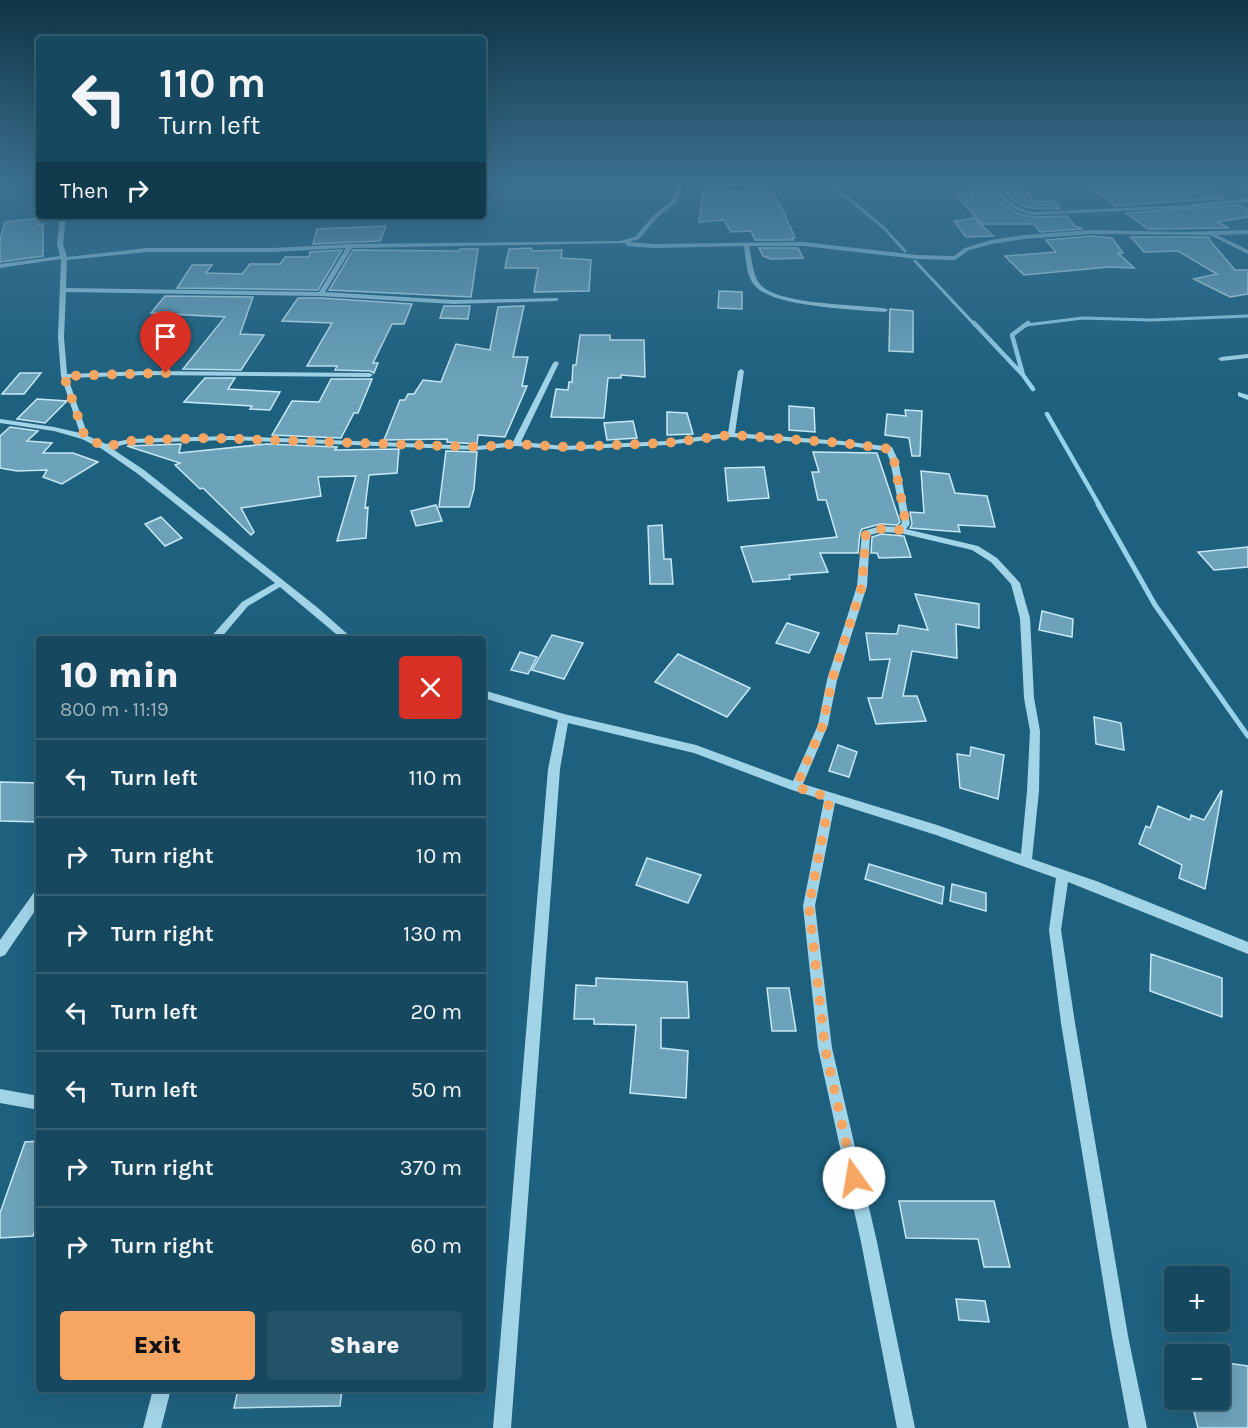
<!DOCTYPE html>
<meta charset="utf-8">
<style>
body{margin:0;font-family:Karla,sans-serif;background:#235368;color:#f1f3f6;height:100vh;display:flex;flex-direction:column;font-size:22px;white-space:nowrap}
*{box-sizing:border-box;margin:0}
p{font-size:20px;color:#9eb2bd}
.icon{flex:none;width:33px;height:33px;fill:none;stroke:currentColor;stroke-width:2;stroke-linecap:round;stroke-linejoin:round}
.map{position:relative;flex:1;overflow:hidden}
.details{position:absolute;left:36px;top:636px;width:450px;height:756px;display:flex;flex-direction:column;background:#16495f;border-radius:6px;box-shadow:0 6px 24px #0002,0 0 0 2px #356174}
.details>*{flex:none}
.guide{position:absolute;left:36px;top:36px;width:450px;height:183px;border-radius:6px;box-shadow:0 6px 24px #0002,0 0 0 2px #356174;background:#16495f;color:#f1f3f6;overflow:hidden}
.fabs{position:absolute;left:1164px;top:1266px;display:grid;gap:12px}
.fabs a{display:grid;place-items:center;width:66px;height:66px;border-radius:6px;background:#16495f;box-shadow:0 6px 24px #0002,0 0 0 2px #356174;font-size:30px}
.pin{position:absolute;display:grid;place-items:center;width:51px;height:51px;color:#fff;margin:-62px -26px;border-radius:50% 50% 50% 0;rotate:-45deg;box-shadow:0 0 6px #0007}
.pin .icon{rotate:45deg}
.me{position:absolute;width:66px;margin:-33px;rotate:347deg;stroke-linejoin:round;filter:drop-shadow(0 0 4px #0008)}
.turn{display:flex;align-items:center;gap:21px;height:126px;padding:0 24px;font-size:27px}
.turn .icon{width:78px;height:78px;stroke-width:2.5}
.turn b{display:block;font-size:42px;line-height:51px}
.then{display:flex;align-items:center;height:57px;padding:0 24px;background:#0003;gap:12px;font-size:22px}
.round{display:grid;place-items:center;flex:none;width:63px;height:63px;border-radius:6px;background:#235368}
.summary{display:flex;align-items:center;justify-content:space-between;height:102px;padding:0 24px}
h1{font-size:36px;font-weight:800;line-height:45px}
.primary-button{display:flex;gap:12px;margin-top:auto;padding:12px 24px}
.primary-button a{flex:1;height:69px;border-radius:6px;background:#f7a562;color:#111;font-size:24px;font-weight:800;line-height:69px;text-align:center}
.primary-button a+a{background:#235368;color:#f1f3f6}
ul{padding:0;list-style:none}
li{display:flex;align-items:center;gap:18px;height:78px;padding:0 24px;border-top:2px solid #356174}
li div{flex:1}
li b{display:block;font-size:22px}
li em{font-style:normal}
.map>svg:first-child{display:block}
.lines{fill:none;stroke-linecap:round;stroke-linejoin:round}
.stream-far2{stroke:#96d2ea;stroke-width:3}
.stream-far1{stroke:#96d2ea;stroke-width:4.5}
.stream{stroke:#96d2ea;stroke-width:5}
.building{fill:#6da3ba;stroke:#c6e8f6;stroke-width:1.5}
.minor{fill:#a2d4e8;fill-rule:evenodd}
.route{stroke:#f7a562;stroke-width:10;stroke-dasharray:0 18}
</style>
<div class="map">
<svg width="1248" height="1428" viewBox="0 0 1248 1428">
<rect width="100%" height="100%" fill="#1e617f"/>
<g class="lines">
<!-- stream-far2 -->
<path class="stream-far2" d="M831,184L884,228L905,251
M915,261L975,325
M1026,325L1083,318L1151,320L1248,316"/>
<!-- stream-far1 -->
<path class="stream-far1" d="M974,323L1023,375L1033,389
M1023,375L1012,335L1028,323
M1047,414L1099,505"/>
<!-- stream -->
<path class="stream" d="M1098,504L1155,605L1248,736"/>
</g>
<!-- building -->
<path class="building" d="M1085,184H1162L1171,189L1205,187L1226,198L1116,206Z
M769,188L782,208L795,238H792L793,240H755L751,231L731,232L724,220L699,222L703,192L706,190L748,192L747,189Z
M969,188H991L1002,203L1019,214L1034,217L1067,216L1075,226L1082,229L1040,232L1034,224H982L955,194H973Z
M1002,188H1022L1035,201H1054L1060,209L1028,208L1013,201Z
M1239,205L1248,210V217L1217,222L1229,228H1224L1148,229L1126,213Z
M39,218L38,225L43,224V256L0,262V240L5,222Z
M974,218L993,236L966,237L954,221Z
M386,226L380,241L313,244L317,229Z
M1091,236L1112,238L1123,253H1118L1134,268L1108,267L1024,275L1005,256L1056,252L1046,240Z
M1131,237H1209L1211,242L1235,270H1248V294L1230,297L1194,279L1217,274L1178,251L1144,252Z
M531,248L532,251L562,250L561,258L591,260L589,291L534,292L538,268H505L509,249Z
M759,248H798L803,258L771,259L763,256Z
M460,249H478L471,297L329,290L353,250L459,251Z
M342,250L318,290L177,288L192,265H212L206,273L242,274L250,264H280L285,257H309L310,252Z
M719,291L742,292V309L718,308Z
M165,296L253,297L240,334L264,335L241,370L183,369L225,317L151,313Z
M298,298H321L412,304L404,324H392L373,363H378L374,373L370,371L335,370L337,366H307L332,323L282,321Z
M444,306H470L468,319L440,318Z
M524,306L513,357H528L522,386H527L505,437L478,435L477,444L447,442V439L384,440L400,400H405L408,394H414L423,380L441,382L456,344L490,350L498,307Z
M890,309L913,311V352L889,351Z
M580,335H610V340H644L645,377L621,375V378H608L604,418L551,417L556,389L568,390L569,382H572L573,365H576Z
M20,373H41L24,394H2Z
M205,378H235L228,389L280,392L270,410L250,409L252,406L184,402Z
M331,379H372L358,413H354L341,438L272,435L292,401L319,402Z
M37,399L67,401L45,423L17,419Z
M789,406L814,408L815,432L789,430Z
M905,410L922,411L920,456H912L909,438L885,435L887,414L906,416Z
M667,412L687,413L693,434L667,435Z
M633,421L637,438L607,440L604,423Z
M10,427L38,431L27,441L52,443L43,453H73L98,462L62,484L43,477L47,470L17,471L0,468V436Z
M181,444L179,453L267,444L337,447L335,450L399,449L397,473L369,475L365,508L368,507L366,538L337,541L356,476L318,477L321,496L241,508L254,532L251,535L203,488L200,489L175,465L180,463L127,446Z
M446,451L477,452L474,489L469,507H439Z
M813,452L877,453L900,522L897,525L880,524L862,529L860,533L858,553H820L828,572L789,575L790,579L753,582L741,547L837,537L826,500H818L812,472H819Z
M764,467L769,498L728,501L725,468Z
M921,471L949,474L955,493L987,496L995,527L958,525L960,532L910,528L912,524L910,512L924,513Z
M436,505L442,521L416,526L411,511Z
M161,517L182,538L165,546L145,524Z
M662,525L664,559H671L673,584H650L648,526Z
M881,534L904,536L911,557L879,558L877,553H871L872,537Z
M1248,547V567L1214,570L1198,552Z
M915,594L979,604V628L956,624L957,658L912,651L903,696H917L926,721L876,724L868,698H882L890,659L870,660L866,633L897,634L899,625L928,630Z
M1042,611L1073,619L1072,637L1039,630Z
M787,623L819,633L809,653L776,643Z
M552,635L583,643L564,679L532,670Z
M520,652L537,657L528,674L511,670Z
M678,654L750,688L727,717L655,682Z
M1094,717L1121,723L1124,750L1096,744Z
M838,745L857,752L849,777L829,771Z
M971,747L1004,755L998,799L960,788L957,754L970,756Z
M0,782L39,783V822L0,821Z
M1221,791H1222L1205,889L1179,878L1182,865L1139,844L1146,826L1150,828L1158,806L1190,820L1191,815L1204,820Z
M647,858L701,875L688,903L636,885Z
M869,864L944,887L942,904L865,879Z
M952,884L986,893V911L950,901Z
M1151,954L1222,978V1017L1150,991Z
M596,978L687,982L689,1018H661V1048L688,1051L686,1098L630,1093L636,1025L594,1024V1019H574L576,985L596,986Z
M767,988H789L796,1031H772Z
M39,1141V1218L33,1236L0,1238V1213L25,1142Z
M899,1201H994L1010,1267H984L978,1239L906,1238Z
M956,1299L985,1301L989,1322L959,1320Z
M1220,1362L1248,1366V1428H1198L1191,1400H1220Z
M238,1389H342L340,1406L234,1408Z"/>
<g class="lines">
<!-- minor -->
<path class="minor" d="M676,184H681L682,189L677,201L657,218L639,239L628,242L653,244L804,242L917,255L954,256L965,248L991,240L1024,235L1092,230L1184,232L1248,230V234L1217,235L1248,250V254L1210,235L1092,234L1024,239L992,244L969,250L955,260L917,259L804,246H749C752,258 752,273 759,283C775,306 860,304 887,309L888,310L885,312C857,310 773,307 755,286C746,276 746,259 744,246L653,248L627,246L625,243L352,248L325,292L453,300L558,298V300L556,301L453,304L321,296L66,292L64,337L67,374L146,371L370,373L373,375L370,377L146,375L68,378L88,436L106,444L130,439L230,436L478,446L513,442L553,363L556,361L559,363L521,442L565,446L667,441L728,433L738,371L741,369L744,371L735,433L842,441L892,447L898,460L910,524L906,529L978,546L997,558L1020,583L1030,618L1034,698L1040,731L1039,791L1032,859L1096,881L1248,942V954L1068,882L1061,930L1075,1023L1128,1336L1147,1428H1129L1112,1336L1061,1023L1049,930L1056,878L936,835L835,803L815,906L832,1048L877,1242L915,1428H897L861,1242L818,1048L803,906L824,800L792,790L694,753L568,723L560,769L511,1428H493L548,769L558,720L483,698V690L564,714L696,745L793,781L818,725L827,680L857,586L862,533L863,531L881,526L898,527L902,523L890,460L886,451L842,445L731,437L667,445L565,450L516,446L478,450L230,440L130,443L111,448L144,470L318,608L353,639H342L280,587L248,606L220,639H209L242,602L275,583L138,474L102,449L82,439L54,431L0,423V419L54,427L80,433L61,376L58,337L61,259L0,268V264L60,256L57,244L60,216H66L63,244L67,257L147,248H272L350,244L620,241L635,237L653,216L673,199L676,189ZM346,248L319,292L66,288L67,260L147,252H272ZM881,532L900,533L972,550L991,562L1011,584L1020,618L1024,698L1030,731L1027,791L1021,854L937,825L803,784L828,725L837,680L867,586L870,535Z
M991,184H996C1006,199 1016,209 1034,212L1186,205L1248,198V202L1186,208L1034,215C1013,212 1002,202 991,184Z
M1230,184H1236L1248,190V194Z
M1248,354V358L1221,361L1218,359L1221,357Z
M1238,392L1248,395V400L1238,396Z
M39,889V905L5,955L0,957V940L35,891Z
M0,1089L39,1096V1110L0,1103Z
M153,1389H171L161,1428H143Z"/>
</g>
<!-- sky -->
<linearGradient id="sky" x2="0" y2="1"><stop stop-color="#103546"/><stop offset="0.48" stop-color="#3b7090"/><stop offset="1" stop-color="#3b7090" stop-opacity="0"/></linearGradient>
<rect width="1248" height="384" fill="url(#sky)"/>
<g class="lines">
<!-- route -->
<path class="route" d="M166,373L64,376L85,437L105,447L130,441L207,438L478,447L516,444L565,447L666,443L731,435L842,443L889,449L894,460L906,524L900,530L881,529L866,533L862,586L832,680L823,725L796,787L830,798L809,906L825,1048L854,1178"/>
</g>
</svg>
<div class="fabs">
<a>+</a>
<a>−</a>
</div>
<div class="pin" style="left:166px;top:373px;background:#d93025"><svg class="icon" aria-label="arrive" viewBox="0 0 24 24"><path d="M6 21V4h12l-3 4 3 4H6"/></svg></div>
<svg class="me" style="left:854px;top:1178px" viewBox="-20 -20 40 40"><circle r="19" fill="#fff"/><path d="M0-13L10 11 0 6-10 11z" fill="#f7a562"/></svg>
<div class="guide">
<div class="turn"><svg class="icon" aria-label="left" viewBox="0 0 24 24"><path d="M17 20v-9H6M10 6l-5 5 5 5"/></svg><div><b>110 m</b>Turn left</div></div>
<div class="then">Then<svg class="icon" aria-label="right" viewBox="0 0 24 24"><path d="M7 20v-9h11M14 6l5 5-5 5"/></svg></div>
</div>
<section class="details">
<div class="summary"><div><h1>10 min</h1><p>800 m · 11:19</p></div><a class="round" style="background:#d93025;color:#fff"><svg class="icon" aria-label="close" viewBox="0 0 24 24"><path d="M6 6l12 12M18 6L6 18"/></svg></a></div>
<ul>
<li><svg class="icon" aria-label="left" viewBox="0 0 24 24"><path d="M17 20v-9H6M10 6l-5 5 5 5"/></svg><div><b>Turn left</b></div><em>110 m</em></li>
<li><svg class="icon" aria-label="right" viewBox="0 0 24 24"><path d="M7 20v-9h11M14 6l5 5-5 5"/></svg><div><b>Turn right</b></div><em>10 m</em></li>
<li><svg class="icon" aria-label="right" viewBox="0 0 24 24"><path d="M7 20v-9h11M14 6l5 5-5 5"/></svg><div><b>Turn right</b></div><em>130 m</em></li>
<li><svg class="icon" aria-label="left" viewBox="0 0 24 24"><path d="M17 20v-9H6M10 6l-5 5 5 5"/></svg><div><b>Turn left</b></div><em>20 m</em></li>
<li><svg class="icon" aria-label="left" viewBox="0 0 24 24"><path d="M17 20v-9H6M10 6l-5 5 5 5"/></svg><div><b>Turn left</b></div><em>50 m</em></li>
<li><svg class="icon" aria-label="right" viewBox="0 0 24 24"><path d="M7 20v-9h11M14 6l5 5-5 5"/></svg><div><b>Turn right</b></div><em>370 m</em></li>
<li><svg class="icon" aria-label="right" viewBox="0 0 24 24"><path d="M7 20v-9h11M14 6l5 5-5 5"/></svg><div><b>Turn right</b></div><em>60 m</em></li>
</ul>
<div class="primary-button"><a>Exit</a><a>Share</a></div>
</section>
</div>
